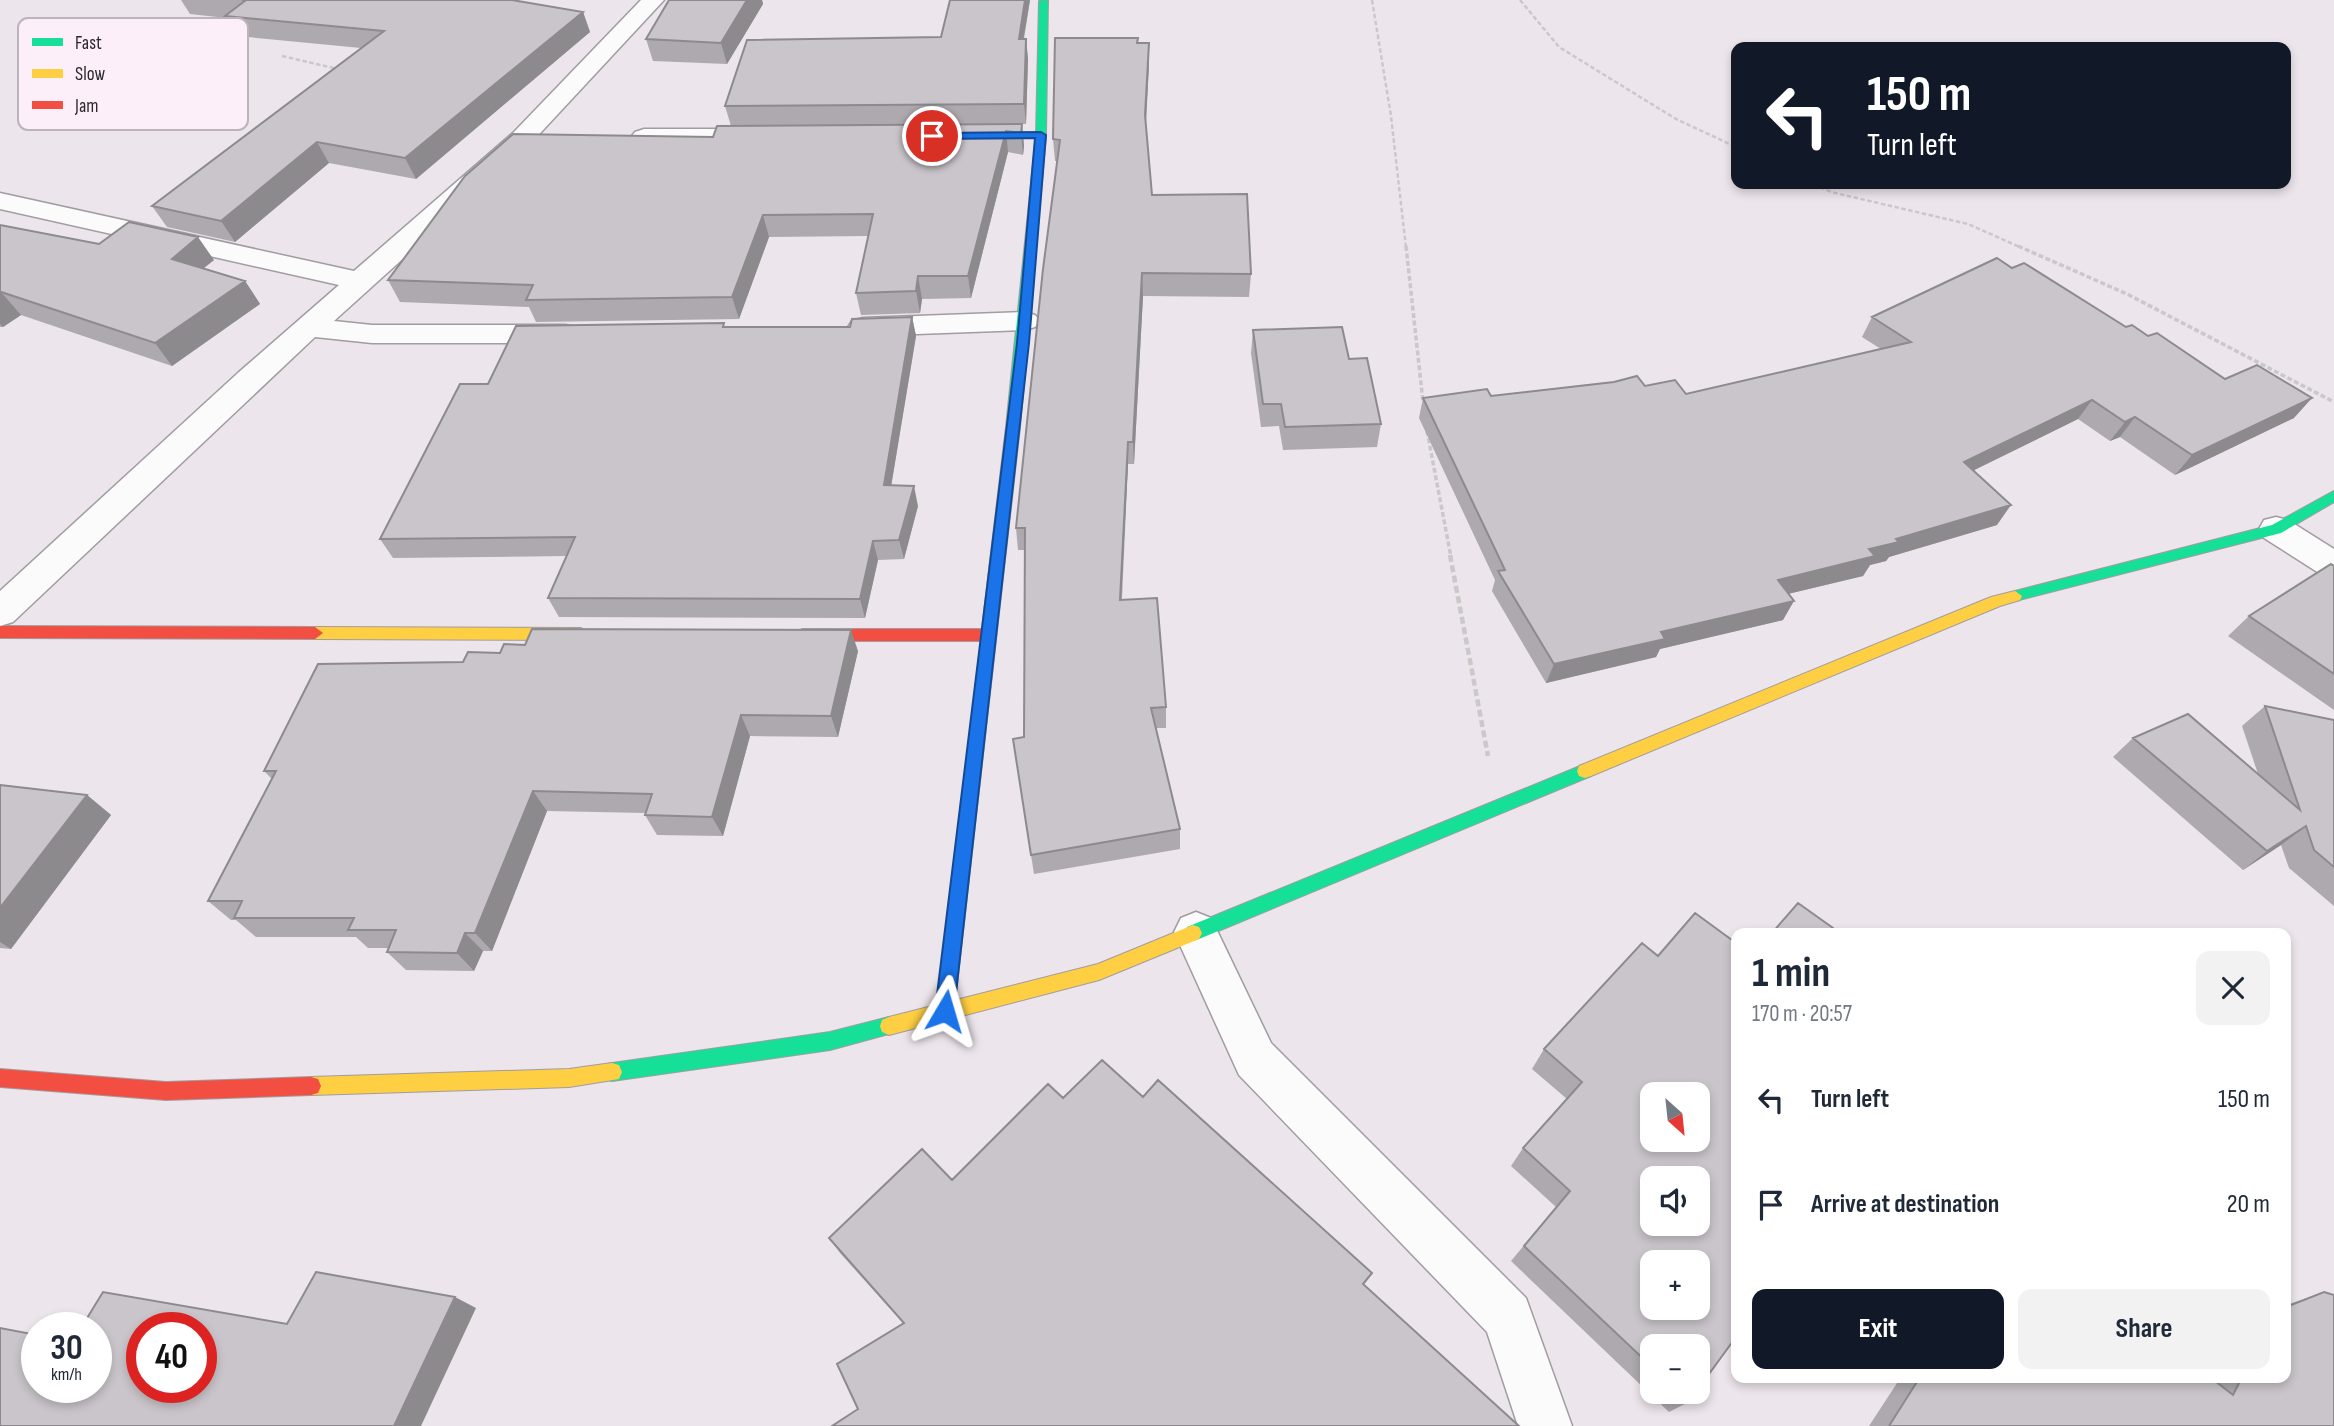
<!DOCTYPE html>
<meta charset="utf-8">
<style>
body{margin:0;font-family:"Sofia Sans Condensed",sans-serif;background:#f2f2f3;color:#1f2937;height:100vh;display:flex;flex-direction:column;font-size:26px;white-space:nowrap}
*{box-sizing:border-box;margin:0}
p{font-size:23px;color:#747a83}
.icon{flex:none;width:38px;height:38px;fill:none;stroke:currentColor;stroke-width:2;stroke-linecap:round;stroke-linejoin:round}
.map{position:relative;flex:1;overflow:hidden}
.panel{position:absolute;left:1731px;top:928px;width:560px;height:455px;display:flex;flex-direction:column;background:#fff;border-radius:14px;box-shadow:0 4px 10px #0003}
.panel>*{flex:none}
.hud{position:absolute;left:1731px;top:42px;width:560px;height:147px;border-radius:14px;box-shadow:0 4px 10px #0003;background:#111827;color:#fff;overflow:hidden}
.needle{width:46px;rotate:153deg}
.fabs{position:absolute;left:1640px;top:1082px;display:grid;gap:14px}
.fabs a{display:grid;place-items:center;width:70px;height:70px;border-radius:14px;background:#fff;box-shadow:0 4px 10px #0003;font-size:35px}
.speed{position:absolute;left:21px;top:1312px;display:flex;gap:14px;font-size:35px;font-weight:700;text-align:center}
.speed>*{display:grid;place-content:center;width:91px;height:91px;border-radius:50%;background:#fff;box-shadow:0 4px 10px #0003;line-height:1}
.speed small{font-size:18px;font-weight:400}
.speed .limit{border:10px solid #d22;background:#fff;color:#111}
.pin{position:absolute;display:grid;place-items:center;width:60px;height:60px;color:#fff;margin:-30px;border:4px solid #fff;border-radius:50%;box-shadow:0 2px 7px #0007}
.me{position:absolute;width:77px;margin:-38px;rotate:7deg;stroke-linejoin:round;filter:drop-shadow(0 0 5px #0008)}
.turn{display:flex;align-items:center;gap:24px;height:147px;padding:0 21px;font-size:32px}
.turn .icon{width:91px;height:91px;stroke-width:2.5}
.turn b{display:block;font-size:49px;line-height:60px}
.round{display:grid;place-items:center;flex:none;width:74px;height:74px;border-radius:14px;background:#f2f2f3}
.headline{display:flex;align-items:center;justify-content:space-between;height:119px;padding:0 21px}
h1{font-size:42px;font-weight:700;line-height:52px}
.action{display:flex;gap:14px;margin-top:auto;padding:14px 21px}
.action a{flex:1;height:80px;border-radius:14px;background:#111827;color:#fff;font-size:28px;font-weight:700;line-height:80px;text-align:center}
.action a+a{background:#f2f2f3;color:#1f2937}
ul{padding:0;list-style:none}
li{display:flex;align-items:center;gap:21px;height:105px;padding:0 21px}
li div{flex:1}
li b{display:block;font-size:26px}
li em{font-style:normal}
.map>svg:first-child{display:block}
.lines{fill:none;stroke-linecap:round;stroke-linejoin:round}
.street-casing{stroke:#a19ca1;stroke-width:3}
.fast-casing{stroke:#a19ca1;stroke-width:2}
.slow-casing{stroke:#a19ca1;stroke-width:2}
.jam-casing{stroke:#a19ca1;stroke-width:2}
.path-far2{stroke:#cbc8ca;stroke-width:2.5;stroke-dasharray:4.5 2.5;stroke-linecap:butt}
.path-far1{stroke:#cbc8ca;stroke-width:3.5;stroke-dasharray:5 2.5;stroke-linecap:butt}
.path{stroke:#cbc8ca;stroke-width:4.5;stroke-dasharray:7 3.5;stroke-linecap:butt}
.street{fill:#fcfbfc;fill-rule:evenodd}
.fast{fill:#16e098;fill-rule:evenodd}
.slow{fill:#ffcf43;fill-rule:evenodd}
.jam{fill:#f24e42;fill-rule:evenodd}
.wall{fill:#aea9ae}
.shaded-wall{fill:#8d8a8d}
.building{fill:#cac5ca;stroke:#8d8a8d;stroke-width:2;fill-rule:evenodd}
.route{fill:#1a73e8;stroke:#114b97;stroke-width:2}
.key{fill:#fceffa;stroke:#bdb3bc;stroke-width:2}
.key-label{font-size:19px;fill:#2b272b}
</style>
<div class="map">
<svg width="2334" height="1426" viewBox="0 0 2334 1426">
<rect width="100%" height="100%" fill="#ece5eb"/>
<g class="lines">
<!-- street casing -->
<g class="street-casing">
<path id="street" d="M641,0H664L531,143L334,321L372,325H565L576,327L580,334L576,341L565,343H372L315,337L13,622L0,626V591L239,372L339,285L0,209V193L354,271L513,133Z
M644,129H766L775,132L779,137L775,142L766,145L635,142L631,137L635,132Z
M1025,312L1035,315L1040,321L1035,327L1025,330L863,336L852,333L848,327L852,321L863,318Z
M2276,517L2288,520L2334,549V579L2322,575L2264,538L2259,529L2264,520Z
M1196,912L1211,918L1271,1043L1526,1298L1572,1426H1518L1487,1332L1239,1075L1174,932L1181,918Z"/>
</g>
<!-- fast casing -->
<g class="fast-casing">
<path id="fast" d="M1048,0L1046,135L1020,427L1013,431L1006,427L1036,135L1039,1Z
M2334,491V502L2281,533L2015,601L2008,596L2015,591L2272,525Z
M1585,764L1591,766L1593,771L1591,776L1199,939L1193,941L1187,939L1184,933L1187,927Z
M889,1017L896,1020L898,1026L896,1032L830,1050L612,1081L605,1079L602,1072L605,1065L612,1063L830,1032Z"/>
</g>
<!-- slow casing -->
<g class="slow-casing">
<path id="slow" d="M2015,591L2022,596L2020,600L2000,606L1591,776L1585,778L1579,776L1577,771L1579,766L1991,597Z
M315,627L581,628L589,634L581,640L315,639L307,633Z
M1193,925L1199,927L1202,933L1199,939L1099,980L889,1035L882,1032L880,1026L882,1020L889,1017L1098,964Z
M612,1063L619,1065L622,1072L619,1079L569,1087L311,1095L304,1093L301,1086L304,1079L311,1077L569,1069Z"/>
</g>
<!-- jam casing -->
<g class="jam-casing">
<path id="jam" d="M1013,423L1020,427L954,1011L952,1017L945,1020L938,1017L936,1011L981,641H802L794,635L802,629H982L1006,427Z
M0,626L315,627L323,633L315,639L0,638Z
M0,1069L166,1082L311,1077L318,1079L321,1086L318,1093L311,1095L166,1100L0,1087Z"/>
</g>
<!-- path-far2 -->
<path class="path-far2" d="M1372,0L1391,116L1406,248
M1520,0L1559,47L1676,119L1736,147
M282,56L338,69
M1814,184L1831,192L1968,224L2022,248"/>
<!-- path-far1 -->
<path class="path-far1" d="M1406,246L1423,402
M2018,246L2127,294L2334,402
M1427,431L1451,557"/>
<!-- path -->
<path class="path" d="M1450,555L1488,756"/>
<!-- street -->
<use href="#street" class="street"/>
<!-- fast -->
<use href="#fast" class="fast"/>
<!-- slow -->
<use href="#slow" class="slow"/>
<!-- jam -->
<use href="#jam" class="jam"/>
</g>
<!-- wall -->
<path class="wall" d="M181,0H512L583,12L590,32L416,179L329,163L235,242L167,227L152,206L361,48L237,36L226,18L190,14Z
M669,0H762L763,4L727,64L653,61L646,39Z
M1030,0L1024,39H1026L1028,59L1026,124H1022L1024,146L1023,155L1008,152L971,298L922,299L920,313L861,315L856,293L868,236L769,237L739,319L536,322L529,307L400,302L388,280L713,137L731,126L725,106L941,37Z
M1138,43H1149V64L1146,125L1152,195L1251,274L1249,297L1143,296L1134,464H1128L1122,599L1166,707V728H1156L1180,829V849L1034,874L1013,739L1024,737L1025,550H1018L1016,528L1057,161H1055L1053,139Z
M0,225L99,244L214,260L203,268L245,281L260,304L172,366L21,315L3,327H0Z
M2012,268L2126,327L2148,336L2294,418L2175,475L2120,437L2110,441L2078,419L1974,470L1997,525L1889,557L1886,561L1870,565L1863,576L1788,594L1783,620L1660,649L1656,657L1546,683L1492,591L1495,580L1419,418L1423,398L1491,396L1645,386L1686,394L1881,349L1862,337L1872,317Z
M912,317L916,336L891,486L918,506L904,559L878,560L865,618L559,617L548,598L567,556L393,558L380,539L488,384L726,327H850Z
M1253,330L1349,359L1381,424L1377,447L1283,450L1279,426L1261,427L1251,353Z
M2334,566V710L2228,636L2249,616Z
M858,651L838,737L750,736L723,836L657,835L645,815L646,813L547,811L492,951H483L474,971L406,970L387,952L388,948H368L356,937H256L236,920H231L208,901L272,779L264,771L463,662L500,653Z
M2265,706L2334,720V906L2289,868L2281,845L2243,870L2113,757L2133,738L2258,774L2242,726Z
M0,785L87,795L111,815L11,949L0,948Z
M1642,943L1652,1346V1391H1696L1689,1402L1669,1412L1511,1261L1556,1207L1511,1166L1523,1148L1567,1099L1532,1069L1544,1049Z
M1048,1084L858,1409L903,1323L840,1253L829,1238L952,1180Z
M2324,1292L2334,1426H1869L1901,1377H2286V1305Z"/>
<!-- shaded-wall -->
<path class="shaded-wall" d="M747,0H762L763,4L727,64L721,43Z
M1025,0H1030L1020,59L1019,39Z
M583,12L590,32L416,179L405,158Z
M1026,39L1028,59L1026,124L1024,104Z
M1149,43V64L1145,137V115Z
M1022,124L1024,146L1023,155L1021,133Z
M1006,131L1008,152L971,298L968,276Z
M317,142L329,163L235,242L221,221Z
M763,215L769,237L739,319L732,297Z
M198,237L214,260L188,281L172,259Z
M1142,273L1143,296L1134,464L1133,442Z
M918,276L922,299L920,313L916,291Z
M245,281L260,304L172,366L155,343Z
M1,292L21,315L3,327L0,324V293Z
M912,317L916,336L888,505L884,485Z
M2312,398L2294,418L2175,475L2192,455Z
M2092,400L2078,419L1952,481L1964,462Z
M2135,417L2120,437L2110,441L2125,422Z
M1128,442V464L1120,621V600Z
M914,486L918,506L904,559L899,540Z
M2011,505L1997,525L1889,557L1886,561L1870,565L1863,576L1767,599L1778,580L1896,539Z
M873,541L878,560L865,618L860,599Z
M1794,601L1783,620L1660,649L1656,657L1546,683L1554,664L1661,632Z
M851,630L858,651L838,737L831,716Z
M741,715L750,736L723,836L712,817Z
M533,791L547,811L492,951L475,933Z
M87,795L111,815L11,949L0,942V908Z
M2306,826L2281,845L2243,870L2267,851Z
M465,933L483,951L474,971L457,953Z
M455,1297L476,1308L421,1426H394Z"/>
<!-- building -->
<path class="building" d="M242,0H512L583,12L405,158L317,142L221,221L152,206L384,31L225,16L246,0Z
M669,0H747L721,43L646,39Z
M950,0H1025L1019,39H1026L1024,104L725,106L747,40L941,37Z
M1055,38H1138L1137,43H1149L1145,115L1152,195L1247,194L1251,274L1142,273L1133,442H1128L1120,600L1157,598L1166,707L1151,708L1180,829L1031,855L1013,739L1024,737L1025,528H1016L1043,269L1060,140L1053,139Z
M1022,124L1021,133L1006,131L968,276H918L916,291L856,293L873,214L763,215L732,297L526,300L533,285L388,280L465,176L513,134L713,137L717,126Z
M129,222L198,237L172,259L245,281L155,343L1,292L0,293V225L99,244Z
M1997,258L2012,268L2024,263L2126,327L2132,325L2148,336L2157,333L2225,379L2257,365L2312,398L2192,455L2135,417L2125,422L2092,400L1964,462L2011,505L1896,539L1899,542L1869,549L1875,556L1778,580L1794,601L1661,632L1665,639L1554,664L1498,571L1505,570L1423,398L1487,389L1491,396L1614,382L1637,376L1645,386L1675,380L1686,394L1911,342L1872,317Z
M912,317L884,485L914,486L899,540L873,541L860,599L548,598L575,537L380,539L460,384H488L516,326L724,323L723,327H850L852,319Z
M1342,327L1349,359L1367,358L1381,424L1285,427L1281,404H1263L1253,330Z
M2331,564L2334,566V674L2249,616Z
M532,629L851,630L831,716L741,715L712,817L645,815L652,794L533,791L475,933H465L457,953L387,952L396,930H348L354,918H234L242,901H208L276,771H264L318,664L463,662L468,652L500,653L504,644L525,645Z
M2265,706L2334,720V867L2314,850L2306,826L2267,851L2133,738L2188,714L2300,810Z
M0,785L87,795L0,908Z
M1798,903L1840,933H1772Z
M1695,913L1736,943V1337L1698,1389V1346H1652V1367L1524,1246L1570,1191L1523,1148L1582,1082L1544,1049L1642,943L1658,956ZM1652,1094H1698V1139H1652ZM1652,1178H1698V1223H1652ZM1652,1262H1698V1307H1652Z
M1102,1060L1143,1097L1158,1080L1372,1273L1363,1284L1519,1426H832L858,1409L837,1364L904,1323L829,1238L922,1149L952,1180L1048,1084L1063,1098Z
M316,1272L455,1297L394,1426H0V1328L37,1335V1388H96V1328H81L103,1292L287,1324ZM142,1328H201V1388H142Z
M2324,1292L2334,1295V1426H1889L1920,1377H2210L2233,1395L2242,1377H2286V1307Z
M1678,1391H1696L1689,1402Z"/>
<!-- route -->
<path class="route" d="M1041,132L1046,135L1029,343L954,1011L951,1017L945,1020L938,1017L935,1011L1017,343L1035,138L932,139L926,136L932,133Z"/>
<!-- legend -->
<rect x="18" y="18" width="230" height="112" rx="10" class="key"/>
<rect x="32" y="38" width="31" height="8" fill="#16e098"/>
<rect x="32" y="69" width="31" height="9" fill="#ffcf43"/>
<rect x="32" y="101" width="31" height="8" fill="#f24e42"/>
<g class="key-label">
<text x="75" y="49">Fast</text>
<text x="75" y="80">Slow</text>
<text x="75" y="112">Jam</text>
</g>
</svg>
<div class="fabs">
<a><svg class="needle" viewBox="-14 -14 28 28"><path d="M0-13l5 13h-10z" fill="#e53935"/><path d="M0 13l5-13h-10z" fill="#747a83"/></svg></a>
<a><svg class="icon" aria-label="sound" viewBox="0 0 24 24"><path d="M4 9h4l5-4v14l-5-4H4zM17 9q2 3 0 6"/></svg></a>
<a>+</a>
<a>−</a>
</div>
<div class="speed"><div>30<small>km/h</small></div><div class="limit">40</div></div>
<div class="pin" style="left:932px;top:136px;background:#d93025"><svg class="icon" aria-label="arrive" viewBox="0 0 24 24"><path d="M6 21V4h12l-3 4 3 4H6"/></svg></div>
<svg class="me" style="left:945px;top:1011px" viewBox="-20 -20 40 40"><path d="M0-17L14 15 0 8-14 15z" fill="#1a73e8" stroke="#fff" stroke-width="4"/></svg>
<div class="hud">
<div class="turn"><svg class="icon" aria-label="left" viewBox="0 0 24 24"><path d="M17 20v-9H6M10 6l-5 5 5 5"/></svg><div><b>150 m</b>Turn left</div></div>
</div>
<section class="panel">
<div class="headline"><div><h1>1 min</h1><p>170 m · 20:57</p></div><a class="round"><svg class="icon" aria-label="close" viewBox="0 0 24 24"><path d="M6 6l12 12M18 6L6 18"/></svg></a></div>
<ul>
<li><svg class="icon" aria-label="left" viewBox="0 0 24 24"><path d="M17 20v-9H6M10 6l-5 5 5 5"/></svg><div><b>Turn left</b></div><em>150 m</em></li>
<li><svg class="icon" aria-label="arrive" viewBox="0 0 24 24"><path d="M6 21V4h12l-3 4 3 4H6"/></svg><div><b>Arrive at destination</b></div><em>20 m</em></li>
</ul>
<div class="action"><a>Exit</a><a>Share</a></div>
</section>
</div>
